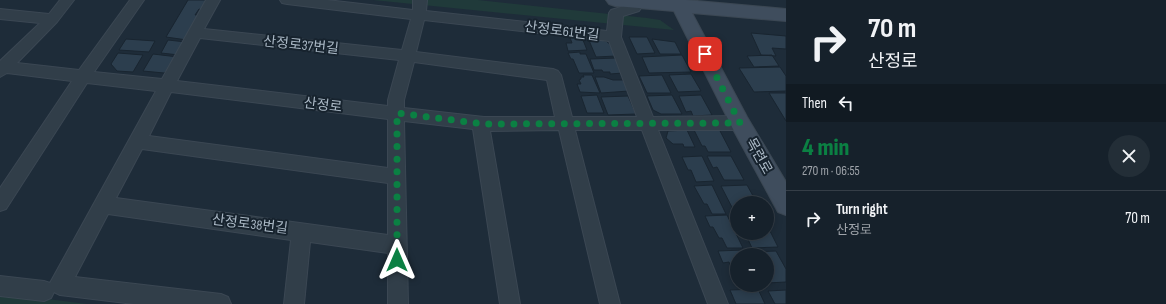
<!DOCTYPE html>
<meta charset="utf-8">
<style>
body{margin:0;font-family:"Sofia Sans Condensed","Noto Sans KR",sans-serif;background:#232e37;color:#f1f3f6;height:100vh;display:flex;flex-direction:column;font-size:15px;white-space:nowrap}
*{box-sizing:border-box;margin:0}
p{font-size:13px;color:#9ea3a9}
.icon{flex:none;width:22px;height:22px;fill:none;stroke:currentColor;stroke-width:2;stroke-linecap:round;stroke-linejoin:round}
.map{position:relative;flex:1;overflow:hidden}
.side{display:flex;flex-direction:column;background:#16212b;width:380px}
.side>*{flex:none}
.hud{background:#16212b;color:#f1f3f6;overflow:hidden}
.controls{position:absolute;left:730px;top:196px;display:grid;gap:8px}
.controls a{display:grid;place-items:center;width:44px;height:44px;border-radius:50%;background:#16212b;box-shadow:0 2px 10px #0003,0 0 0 1px #353e47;font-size:20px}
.pin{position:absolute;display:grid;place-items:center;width:34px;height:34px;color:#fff;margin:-17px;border-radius:8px;box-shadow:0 2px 6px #0006}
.me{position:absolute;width:44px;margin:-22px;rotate:0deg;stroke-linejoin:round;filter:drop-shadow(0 0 3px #0008)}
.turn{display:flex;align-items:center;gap:14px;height:84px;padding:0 16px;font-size:18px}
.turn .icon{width:52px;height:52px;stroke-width:2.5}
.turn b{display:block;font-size:28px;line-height:34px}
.then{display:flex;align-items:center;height:38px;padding:0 16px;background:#0003;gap:8px;font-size:15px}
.round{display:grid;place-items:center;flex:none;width:42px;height:42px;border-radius:21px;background:#232e37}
.overview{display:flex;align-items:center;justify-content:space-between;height:68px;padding:0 16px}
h1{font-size:24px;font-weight:800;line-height:30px;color:#0b8043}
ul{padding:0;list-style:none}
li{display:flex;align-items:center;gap:12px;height:56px;padding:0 16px;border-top:1px solid #353e47}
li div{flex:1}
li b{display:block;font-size:15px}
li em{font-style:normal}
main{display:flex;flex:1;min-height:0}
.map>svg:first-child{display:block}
.green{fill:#203a3a}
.building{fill:#2c3e4e;stroke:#192530}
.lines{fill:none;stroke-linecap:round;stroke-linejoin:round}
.street-casing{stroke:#3b4753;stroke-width:2}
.secondary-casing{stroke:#3b4753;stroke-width:2}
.street{fill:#313e49;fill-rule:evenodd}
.secondary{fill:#3f4d5d;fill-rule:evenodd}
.route{stroke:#0b8043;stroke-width:7;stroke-dasharray:0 12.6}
.labels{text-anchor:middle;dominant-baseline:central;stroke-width:4;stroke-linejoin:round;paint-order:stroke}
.street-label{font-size:14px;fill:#abb9c6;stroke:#17232e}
</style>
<main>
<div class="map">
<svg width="786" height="304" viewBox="0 0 786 304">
<rect width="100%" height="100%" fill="#1e2c39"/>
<!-- green -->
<path class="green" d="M373,0H478L647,18L660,20L674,30Z
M0,293L87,304H0Z"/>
<!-- building -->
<path class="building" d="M188,0H207L202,10L199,9L195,15H198L187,40L166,37Z
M751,33L786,36V49L772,48L776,56L761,55Z
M569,35H574L583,40L587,50L568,51L566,43H572Z
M629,37H647L655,53L637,54Z
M588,38L606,41L611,45L616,56L596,57Z
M126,39L155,41L149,52L119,50Z
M652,39L675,42L681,54H660Z
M168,40L186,42L179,55L161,53Z
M580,52V54H586L594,73H579L573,59H571L568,53Z
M118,53L143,55L133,72L117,71L111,64Z
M153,54L178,57L173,68L164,73L143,71Z
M682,55L691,72L649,73L642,57Z
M772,55L779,66L754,67L747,56Z
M616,58L623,73L610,74V72H603L602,70H594L590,59Z
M780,67L786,76V91L754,92L739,68Z
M691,74L701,91L678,92L669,75Z
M583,75H592L600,93L580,92L577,84H581L579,80L581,79V77H584Z
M662,75L671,93H647L639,76Z
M595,77H604L613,80H624L629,91L601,93Z
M769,93H786V121Z
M597,95L604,113H587L581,96Z
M672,95L682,114H661L653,110L647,96Z
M701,95L712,115L693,116L691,111L686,112L679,96Z
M628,96L636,114L608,115L601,97Z
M719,129L731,152H708L705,146H702L694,130Z
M687,130L695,147H684L683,144H673L666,138L668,131Z
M702,156L714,181L696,182L691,170H688L682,157Z
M707,156H731L744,180H724L717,167L713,168Z
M712,185L726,214H712L707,204H704L694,186Z
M747,185L757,203H737V217L721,186Z
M727,215L743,248H727L722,238H719L713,227H710L705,216Z
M767,225L778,247L752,248L745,233H767Z
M743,250L745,255H737V274H734L729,262L723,263L718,251Z
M776,251L786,269V282L767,283V255H753L752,252Z
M758,289L765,304H736L730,290Z
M786,290V304H775L768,291Z"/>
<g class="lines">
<!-- street casing -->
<g class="street-casing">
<path id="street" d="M60,0H74L57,22L17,63L79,70L130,0H144L94,72L162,79L206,0H220L204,29L402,50L411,19L287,4L282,3L280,0H327L413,10V0H427L426,11L607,31L609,13L611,10L634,3L639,5L641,8L639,11L623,16L621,37L653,117L740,116L746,118L748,123L746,128L740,130H658L728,304H708L642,130H575L620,304H600L559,130L490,131L520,304H500L473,129L404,121L408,304H388V253L310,242L304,304H284L291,240L108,214L75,277L221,294L228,297L231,304H134L60,295L54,292L51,298L44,301L0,296V276L44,281L50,283L156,91L87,83L6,209L0,211V188L72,81L7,73L0,77V61L40,23L0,19V9L49,14ZM424,20L609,41L637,117H572L561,75L558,71L553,69L416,52ZM200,38L399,60L388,100V106L177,81ZM414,62L547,80L555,117H484L404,108V100ZM171,92L388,119V168L149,136ZM142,149L388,183V235L116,198Z"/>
</g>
<!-- secondary casing -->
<g class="secondary-casing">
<path id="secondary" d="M606,0H686L786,9V21L692,13L747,117L786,182V215L778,212L733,129L674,11L615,6L609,4Z"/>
</g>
<!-- street -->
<use href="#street" class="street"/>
<!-- secondary -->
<use href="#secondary" class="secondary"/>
</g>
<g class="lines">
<!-- route -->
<path class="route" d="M397,260V113L484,124L740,123L705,54"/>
</g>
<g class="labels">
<!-- street labels -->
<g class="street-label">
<text transform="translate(562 31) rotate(7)">산정로61번길</text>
<text transform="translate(301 45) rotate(6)">산정로37번길</text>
<text transform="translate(323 105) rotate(7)">산정로</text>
<text transform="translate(759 156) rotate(61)">목련로</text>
<text transform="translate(250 224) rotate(7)">산정로38번길</text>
</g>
</g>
</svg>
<div class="controls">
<a>+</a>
<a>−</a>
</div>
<div class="pin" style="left:705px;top:54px;background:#d93025"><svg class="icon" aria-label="arrive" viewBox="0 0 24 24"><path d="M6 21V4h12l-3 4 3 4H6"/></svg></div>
<svg class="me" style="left:397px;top:260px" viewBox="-20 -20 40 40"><path d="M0-17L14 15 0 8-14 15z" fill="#0b8043" stroke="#fff" stroke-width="4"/></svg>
</div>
<section class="side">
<div class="hud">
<div class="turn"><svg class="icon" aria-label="right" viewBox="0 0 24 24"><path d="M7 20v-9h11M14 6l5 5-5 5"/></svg><div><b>70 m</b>산정로</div></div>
<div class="then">Then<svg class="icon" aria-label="left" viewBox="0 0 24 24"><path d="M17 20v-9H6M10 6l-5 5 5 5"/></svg></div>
</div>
<div class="overview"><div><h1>4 min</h1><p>270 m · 06:55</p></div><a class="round"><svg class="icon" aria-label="close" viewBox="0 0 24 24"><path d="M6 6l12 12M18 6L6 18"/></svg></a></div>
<ul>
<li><svg class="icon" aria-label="right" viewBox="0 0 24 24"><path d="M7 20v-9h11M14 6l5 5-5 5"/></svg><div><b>Turn right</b><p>산정로</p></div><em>70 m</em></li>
</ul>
</section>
</main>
